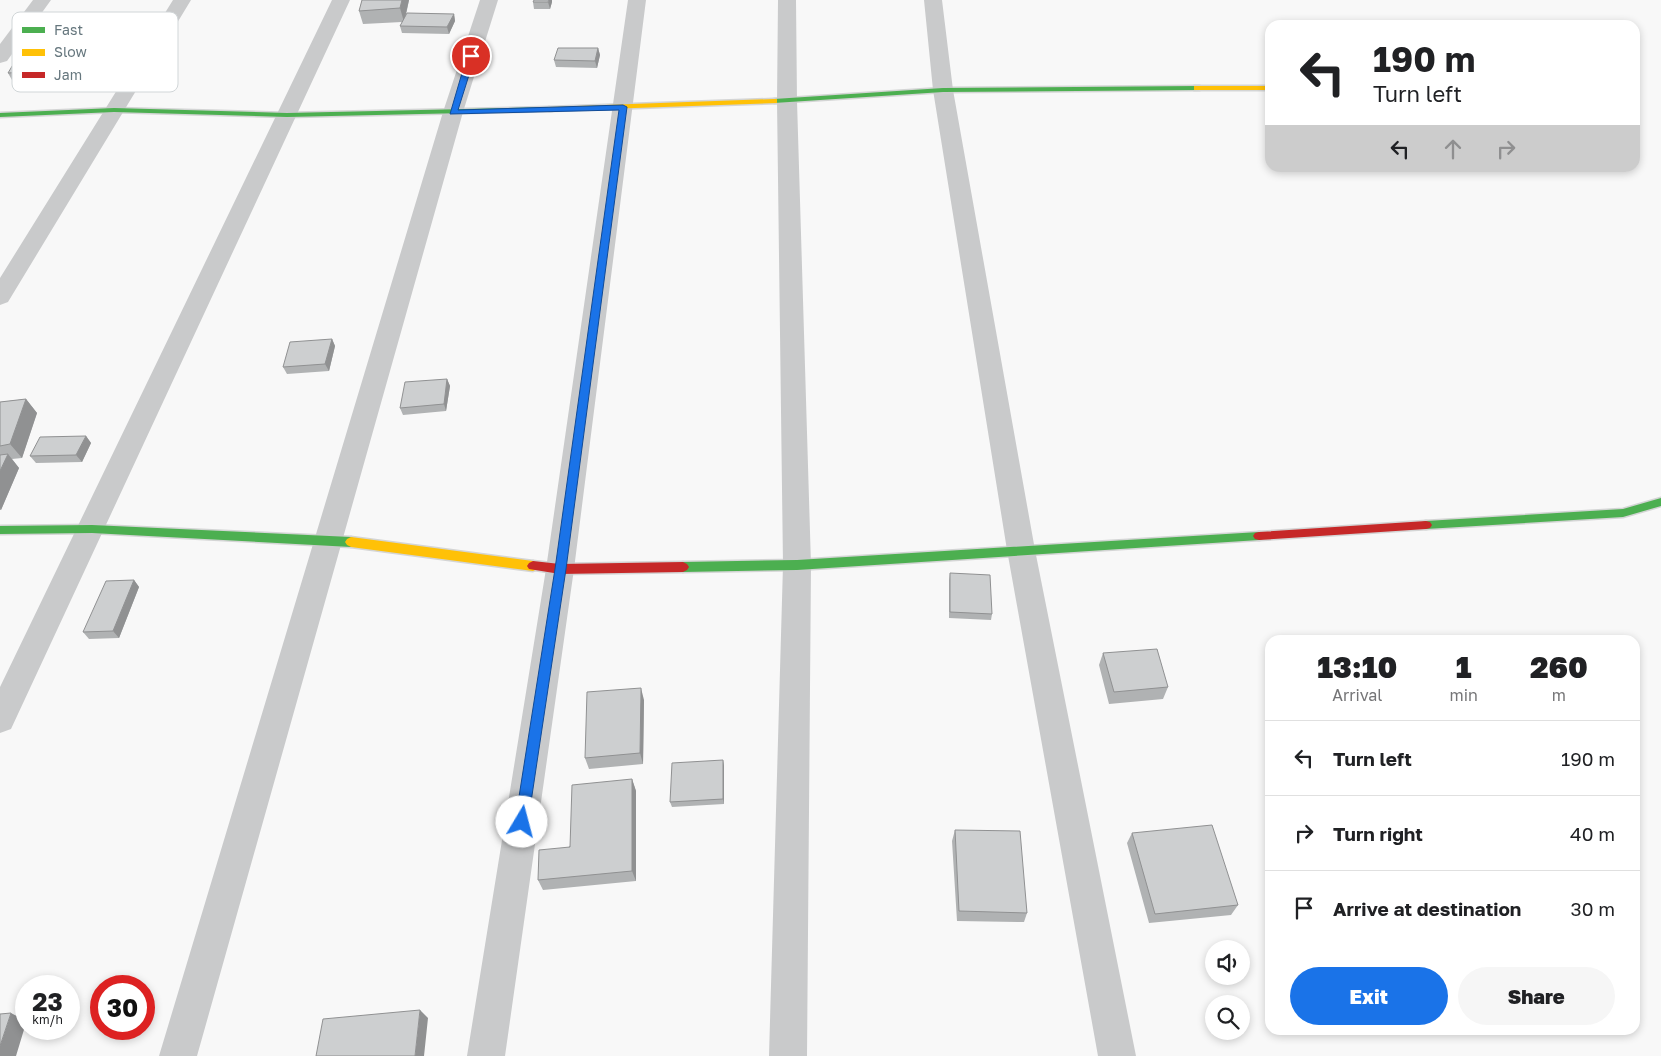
<!DOCTYPE html>
<style>
body{margin:0;font-family:"Golos Text",sans-serif;background:#f6f6f6;color:#202124;height:100vh;display:flex;flex-direction:column;font-size:19px;white-space:nowrap}
*{box-sizing:border-box;margin:0}
p{font-size:16px;color:#757577}
.icon{flex:none;width:28px;height:28px;fill:none;stroke:currentColor;stroke-width:2;stroke-linecap:round;stroke-linejoin:round}
.map{position:relative;flex:1;overflow:hidden}
.side{position:absolute;left:1265px;top:635px;width:375px;height:400px;display:flex;flex-direction:column;background:#fff;border-radius:15px;box-shadow:0 2px 8px #0003}
.side>*{flex:none}
.banner{position:absolute;left:1265px;top:20px;width:375px;height:152px;border-radius:15px;box-shadow:0 2px 8px #0003;background:#fff;color:#202124;overflow:hidden}
.buttons{position:absolute;left:1205px;top:940px;display:grid;gap:10px}
.buttons a{display:grid;place-items:center;width:45px;height:45px;border-radius:50%;background:#fff;box-shadow:0 2px 8px #0003;font-size:25px}
.speed{position:absolute;left:15px;top:975px;display:flex;gap:10px;font-size:25px;font-weight:700;text-align:center}
.speed>*{display:grid;place-content:center;width:65px;height:65px;border-radius:50%;background:#fff;box-shadow:0 2px 8px #0003;line-height:1}
.speed small{font-size:12px;font-weight:400}
.speed .limit{border:8px solid #d22;background:#fff;color:#111}
.pin{position:absolute;display:grid;place-items:center;width:42px;height:42px;color:#fff;margin:-21px;border:2px solid #fff;border-radius:50%;box-shadow:0 1px 5px #0007}
.me{position:absolute;width:55px;margin:-28px;rotate:8deg;stroke-linejoin:round;filter:drop-shadow(0 0 4px #0008)}
.turn{display:flex;align-items:center;gap:18px;height:105px;padding:0 25px;font-size:22px}
.turn .icon{width:65px;height:65px;stroke-width:2.5}
.turn b{display:block;font-size:35px;line-height:42px}
.lanes{display:flex;align-items:center;height:48px;padding:0 25px;background:#0003;justify-content:center;gap:25px;direction:ltr}
.lanes .off{opacity:.35}
.eta{display:flex;justify-content:space-evenly;align-items:center;height:85px;text-align:center}
.eta b{font-size:30px;font-weight:800;line-height:35px}
.cta{display:flex;gap:10px;margin-top:auto;padding:10px 25px}
.cta a{flex:1;height:58px;border-radius:30px;background:#1a73e8;color:#fff;font-size:20px;font-weight:800;line-height:58px;text-align:center}
.cta a+a{background:#f6f6f6;color:#202124}
ul{padding:0;list-style:none}
li{display:flex;align-items:center;gap:15px;height:75px;padding:0 25px;border-top:1px solid #e0e0e0}
li div{flex:1}
li b{display:block;font-size:19px}
li em{font-style:normal}
.map>svg:first-child{display:block}
.lines{fill:none;stroke-linecap:round;stroke-linejoin:round}
.fast-casing{stroke:#d4d5d5;stroke-width:3}
.slow-casing{stroke:#d4d5d5;stroke-width:3}
.jam-casing{stroke:#d4d5d5;stroke-width:3}
.street{fill:#c9cacb;fill-rule:evenodd}
.fast{fill:#4caf50;fill-rule:evenodd}
.slow{fill:#ffc107;fill-rule:evenodd}
.jam{fill:#c62828;fill-rule:evenodd}
.wall{fill:#b0b2b3}
.shaded-wall{fill:#909192}
.building{fill:#cdcfd0;stroke:#909192}
.route{fill:#1a73e8;stroke:#114b97}
.key{fill:#fff;stroke:#d1d6d8;stroke-width:1}
.key-label{font-size:14px;fill:#66777e}
</style>
<div class="map">
<svg width="1661" height="1056" viewBox="0 0 1661 1056">
<rect width="100%" height="100%" fill="#f8f8f8"/>
<g class="lines">
<!-- fast casing -->
<g class="fast-casing">
<path id="fast" d="M1197,86H1200V90L943,92L774,103L770,101L774,99L943,88Z
M549,107L553,109L552,111L287,117L114,112L0,117V113L114,108L287,113Z
M1661,498V506L1623,517L1426,529L1422,528L1420,525L1422,522L1426,521L1623,509Z
M92,525L351,537L355,539L357,542L355,545L351,547L92,533L0,534V526Z
M1259,532L1263,533L1265,536L1263,539L1259,540L797,570L683,572L679,570L677,567L679,564L683,562L797,560Z"/>
</g>
<!-- slow casing -->
<g class="slow-casing">
<path id="slow" d="M1194,86H1270V90H1194Z
M774,99H777V103L549,111L545,109L549,107Z
M351,537L533,561L537,563L539,566L537,569L533,571L351,547L347,545L345,542L347,539Z"/>
</g>
<!-- jam casing -->
<g class="jam-casing">
<path id="jam" d="M1426,521L1430,522L1432,525L1430,528L1426,529L1259,540L1255,539L1253,536L1255,533L1259,532Z
M533,561L560,564L683,562L687,564L689,567L687,570L683,572L560,574L529,569L527,566L529,563Z"/>
</g>
<!-- street -->
<path class="street" d="M33,0H51L7,61L0,63V44Z
M173,0H191L8,302L0,305V278Z
M332,0H350L11,729L0,733V687Z
M480,0H498L463,112L197,1056H159L443,112Z
M628,0H646L574,569L505,1056H467L546,569Z
M778,0H796L797,101L811,565L807,1056H769L783,565L777,101Z
M924,0H942L953,90L1035,550L1136,1056H1098L1007,550L933,90Z"/>
<!-- fast -->
<use href="#fast" class="fast"/>
<!-- slow -->
<use href="#slow" class="slow"/>
<!-- jam -->
<use href="#jam" class="jam"/>
</g>
<!-- wall -->
<path class="wall" d="M362,0H409L406,15L454,14L455,21L449,34L402,33L400,26L402,22L363,24L359,11Z
M533,2H552L550,9H534Z
M84,48L63,84L16,87L8,73Z
M598,48L600,55L597,68L556,67L554,60Z
M332,339L335,346L329,371L287,374L283,367Z
M447,379L450,386L446,411L403,415L400,408Z
M26,399L37,413L22,458L12,459L19,468L1,510H0V402Z
M86,436L91,443L82,462L36,463L30,456Z
M950,573L992,614L991,620L949,618V580Z
M134,580L139,587L119,638L89,639L83,632Z
M1103,653L1168,687L1163,699L1109,704L1099,665Z
M644,700L643,764L589,769L585,758Z
M723,760L724,766V804L672,807L670,802Z
M632,779L636,791V881L543,890L538,880Z
M955,830L1027,913L1024,922L957,921L952,841Z
M1132,833L1238,905L1231,915L1149,923L1127,843Z"/>
<!-- shaded-wall -->
<path class="shaded-wall" d="M402,0H409L404,22L400,8Z
M549,0H552V2L550,9L548,2Z
M454,14L455,21L449,34L447,27Z
M76,34L84,48L63,84L56,70Z
M598,48L600,55L597,68L595,61Z
M332,339L335,346L329,371L325,364Z
M447,379L450,386L446,411L444,404Z
M26,399L37,413L22,458L10,444Z
M86,436L91,443L82,462L76,455Z
M8,454L19,468L1,510L0,508V471Z
M134,580L139,587L119,638L113,631Z
M641,688L644,700L643,764L640,753Z
M723,760L724,766V804L723,799Z
M632,779L636,791V881L632,871Z
M420,1010L428,1018L424,1056H415Z
M11,1013L26,1021V1023L16,1056H0V1046Z"/>
<!-- building -->
<path class="building" d="M362,0H402L400,8L359,11Z
M534,0H549L548,2H533Z
M407,13L454,14L447,27L400,26Z
M76,34L56,70L8,73L30,36Z
M558,48H598L595,61L554,60Z
M332,339L325,364L283,367L290,342Z
M447,379L444,404L400,408L405,382Z
M26,399L10,444L0,446V402Z
M86,436L76,455L30,456L40,437Z
M8,454L0,471V455Z
M950,573L990,575L992,614L950,612Z
M134,580L113,631L83,632L106,581Z
M1157,649L1168,687L1114,692L1103,653Z
M641,688L640,753L585,758L587,692Z
M723,760V799L670,802L672,763Z
M632,779V871L538,880L539,850L570,847L572,785Z
M1212,825L1238,905L1155,914L1132,833Z
M955,830L1020,831L1027,913L959,911Z
M420,1010L415,1056H316L323,1019Z
M11,1013L0,1046V1014Z"/>
<!-- route -->
<path class="route" d="M471,54L475,56L458,110L623,105L627,107L566,569L528,822L526,827L522,829L517,827L515,822L555,569L619,110L450,114L467,56Z"/>
<!-- legend -->
<rect x="12" y="12" width="166" height="80" rx="8" class="key"/>
<rect x="22" y="27" width="23" height="6" fill="#4caf50"/>
<rect x="22" y="49" width="23" height="7" fill="#ffc107"/>
<rect x="22" y="72" width="23" height="6" fill="#c62828"/>
<g class="key-label">
<text x="54" y="35">Fast</text>
<text x="54" y="57">Slow</text>
<text x="54" y="80">Jam</text>
</g>
</svg>
<div class="buttons">
<a><svg class="icon" aria-label="sound" viewBox="0 0 24 24"><path d="M4 9h4l5-4v14l-5-4H4zM17 9q2 3 0 6"/></svg></a>
<a><svg class="icon" aria-label="search" viewBox="0 0 24 24"><circle cx="10" cy="10" r="6"/><path d="M15 15l6 6"/></svg></a>
</div>
<div class="speed"><div>23<small>km/h</small></div><div class="limit">30</div></div>
<div class="pin" style="left:471px;top:56px;background:#d93025"><svg class="icon" aria-label="arrive" viewBox="0 0 24 24"><path d="M6 21V4h12l-3 4 3 4H6"/></svg></div>
<svg class="me" style="left:522px;top:822px" viewBox="-20 -20 40 40"><circle r="19" fill="#fff"/><path d="M0-13L10 11 0 6-10 11z" fill="#1a73e8"/></svg>
<div class="banner">
<div class="turn"><svg class="icon" aria-label="left" viewBox="0 0 24 24"><path d="M17 20v-9H6M10 6l-5 5 5 5"/></svg><div><b>190 m</b>Turn left</div></div>
<div class="lanes"><svg class="icon" aria-label="left" viewBox="0 0 24 24"><path d="M17 20v-9H6M10 6l-5 5 5 5"/></svg><svg class="icon off" aria-label="ahead" viewBox="0 0 24 24"><path d="M12 20V5M6 11l6-6 6 6"/></svg><svg class="icon off" aria-label="right" viewBox="0 0 24 24"><path d="M7 20v-9h11M14 6l5 5-5 5"/></svg></div>
</div>
<section class="side">
<div class="eta">
<div><b>13:10</b><p>Arrival</p></div>
<div><b>1</b><p>min</p></div>
<div><b>260</b><p>m</p></div>
</div>
<ul>
<li><svg class="icon" aria-label="left" viewBox="0 0 24 24"><path d="M17 20v-9H6M10 6l-5 5 5 5"/></svg><div><b>Turn left</b></div><em>190 m</em></li>
<li><svg class="icon" aria-label="right" viewBox="0 0 24 24"><path d="M7 20v-9h11M14 6l5 5-5 5"/></svg><div><b>Turn right</b></div><em>40 m</em></li>
<li><svg class="icon" aria-label="arrive" viewBox="0 0 24 24"><path d="M6 21V4h12l-3 4 3 4H6"/></svg><div><b>Arrive at destination</b></div><em>30 m</em></li>
</ul>
<div class="cta"><a>Exit</a><a>Share</a></div>
</section>
</div>
